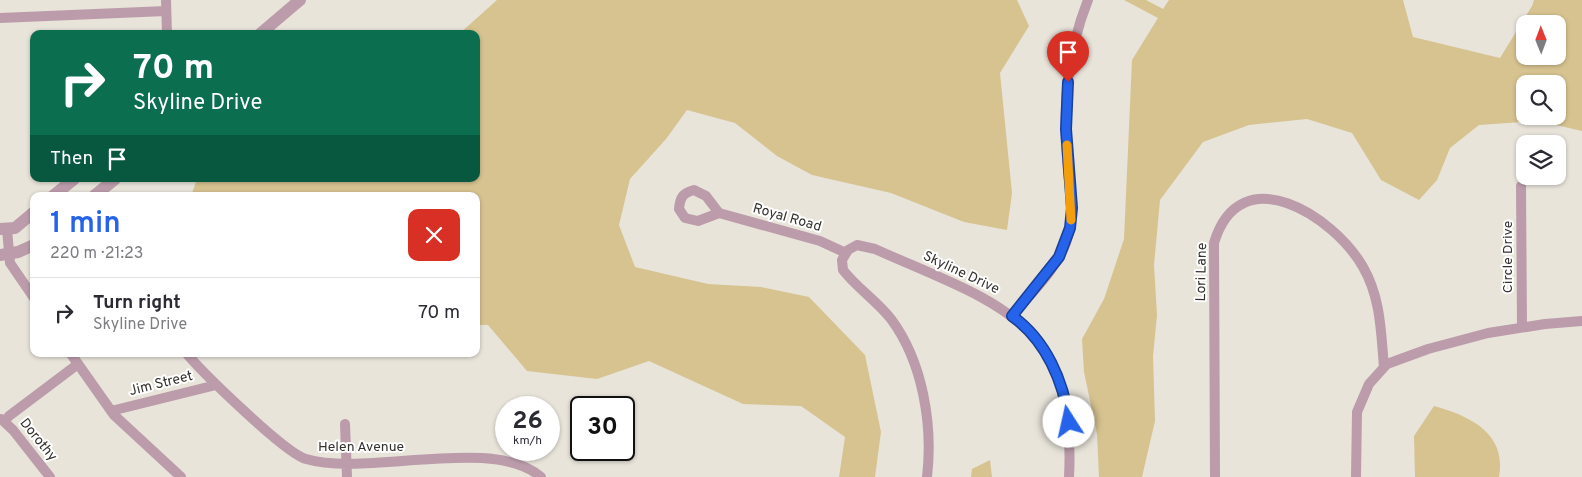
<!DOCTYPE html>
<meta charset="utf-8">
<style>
body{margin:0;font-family:Overpass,sans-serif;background:#f7f7f7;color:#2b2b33;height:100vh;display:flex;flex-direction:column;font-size:19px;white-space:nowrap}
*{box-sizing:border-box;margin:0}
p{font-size:16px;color:#7c7c81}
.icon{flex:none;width:28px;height:28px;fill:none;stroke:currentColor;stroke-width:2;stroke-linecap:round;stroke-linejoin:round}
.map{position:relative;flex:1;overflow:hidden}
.panel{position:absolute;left:30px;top:192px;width:450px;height:165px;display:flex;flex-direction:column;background:#fff;border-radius:10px;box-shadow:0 1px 4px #0004}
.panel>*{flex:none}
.guide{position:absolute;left:30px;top:30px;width:450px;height:152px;border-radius:10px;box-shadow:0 1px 4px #0004;background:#0b6e4f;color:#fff;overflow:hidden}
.needle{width:32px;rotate:359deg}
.controls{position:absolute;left:1516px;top:15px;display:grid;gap:10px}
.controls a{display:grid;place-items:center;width:50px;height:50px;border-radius:10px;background:#fff;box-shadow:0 1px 4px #0004;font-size:25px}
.speed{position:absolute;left:495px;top:396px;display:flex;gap:10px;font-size:25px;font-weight:700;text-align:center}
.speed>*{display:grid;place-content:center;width:65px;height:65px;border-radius:50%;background:#fff;box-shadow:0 1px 4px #0004;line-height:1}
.speed small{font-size:12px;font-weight:400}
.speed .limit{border:2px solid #111;border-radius:8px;background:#fff;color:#111}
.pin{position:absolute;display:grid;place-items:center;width:42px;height:42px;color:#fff;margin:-51px -21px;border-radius:50% 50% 50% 0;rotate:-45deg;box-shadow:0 0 5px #0007}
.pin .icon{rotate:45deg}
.me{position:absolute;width:55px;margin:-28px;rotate:350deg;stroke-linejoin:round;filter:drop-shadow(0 0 4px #0008)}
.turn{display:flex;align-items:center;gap:18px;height:105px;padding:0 20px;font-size:22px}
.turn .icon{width:65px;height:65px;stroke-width:2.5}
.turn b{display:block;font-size:35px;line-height:42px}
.then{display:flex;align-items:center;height:48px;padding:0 20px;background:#0003;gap:10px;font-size:19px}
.round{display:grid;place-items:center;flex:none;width:52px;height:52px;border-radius:10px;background:#f7f7f7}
.headline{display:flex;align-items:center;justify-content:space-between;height:85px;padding:0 20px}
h1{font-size:30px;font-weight:600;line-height:38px;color:#2563eb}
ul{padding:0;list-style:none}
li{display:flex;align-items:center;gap:15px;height:70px;padding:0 20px;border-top:1px solid #e1e1e2}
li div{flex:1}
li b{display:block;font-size:19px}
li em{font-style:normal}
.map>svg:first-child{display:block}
.green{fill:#d7c390;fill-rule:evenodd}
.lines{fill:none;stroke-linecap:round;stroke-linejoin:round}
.minor{stroke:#bc9cab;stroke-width:10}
.tertiary{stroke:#bc9cab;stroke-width:12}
.route-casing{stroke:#184099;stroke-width:12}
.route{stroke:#2563eb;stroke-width:9}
.slow{stroke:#f59e0b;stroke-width:9}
.labels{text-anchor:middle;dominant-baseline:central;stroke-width:4;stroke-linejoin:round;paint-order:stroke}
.street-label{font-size:14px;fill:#33322e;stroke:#fff}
</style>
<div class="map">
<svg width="1582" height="477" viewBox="0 0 1582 477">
<rect width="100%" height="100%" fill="#e8e4da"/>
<!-- green -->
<path class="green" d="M497,0H1017L1029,26L1000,73L1012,193L1007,230L964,222L891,193L812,175L777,156L735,123L687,110L666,139L630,179L619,225L635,267L708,284L761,287L809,297L865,355L881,432L875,477H839L845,437L801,406L743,404L649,361L597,379L527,371L488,325H476V196H191L197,179H476V34H459Z
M1124,0H1146L1163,9L1169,0H1403L1413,37L1500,58L1532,6L1534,0H1582V131L1539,121L1479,125L1450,148L1437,180L1419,200L1381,180L1352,133L1307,119L1249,125L1203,142L1160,200L1154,265L1157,315L1153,356L1155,421L1142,477H1099L1097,434L1084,372L1082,339L1104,299L1124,239L1132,60L1158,18ZM1525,24H1558V56H1525ZM1525,84H1558V116H1525Z
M1434,406C1470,416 1507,433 1499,477H1415L1414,436Z
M990,460L992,477H971L972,469Z"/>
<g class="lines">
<!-- minor -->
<path class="minor" d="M166,0L167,34
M0,18L166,11
M1521,186L1522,327
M694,190L706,196L719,213L698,221L685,218L679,209C680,197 683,193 694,190Z
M719,213L820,241L846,253
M7,229L10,263L34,298
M1012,316C1030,294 1056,270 1066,243C1076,216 1069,188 1067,160C1063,104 1067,53 1088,0
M71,354L114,415L181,477
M187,354C204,374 285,453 306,459C367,477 493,435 541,477
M111,411L216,385
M1,419L13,430L50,477
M5,421L9,416L78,364
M345,424L347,477
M927,477C933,425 923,362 891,319C877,301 857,288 843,270L842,260L848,250L857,245L875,249C998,304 1077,319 1069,477
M1215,477L1214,243C1240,156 1334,216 1363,267C1381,298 1381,333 1384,367
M1356,477L1357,412L1369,384L1387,364L1428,349L1488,333L1545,324L1582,321"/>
<!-- tertiary -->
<path class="tertiary" d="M260,34L300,0
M53,196L74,179
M94,196L115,179
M0,229L15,228L34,212
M0,255L18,252L34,245"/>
</g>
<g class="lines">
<!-- route casing -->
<g class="route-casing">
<path id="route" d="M1068,82L1066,129L1072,208L1070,228L1059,257L1012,316C1046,340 1064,382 1069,422"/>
</g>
<!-- route -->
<use href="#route" class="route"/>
<!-- slow -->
<path class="slow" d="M1067,145L1071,220"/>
</g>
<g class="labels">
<!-- street labels -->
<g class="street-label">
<text transform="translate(787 218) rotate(16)">Royal Road</text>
<text transform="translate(1508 257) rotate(-90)">Circle Drive</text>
<text transform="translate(1202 272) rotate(-89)">Lori Lane</text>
<text transform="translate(961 273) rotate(25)">Skyline Drive</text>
<text transform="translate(161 384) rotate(-14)">Jim Street</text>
<text transform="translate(38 440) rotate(51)">Dorothy</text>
<text x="361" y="447">Helen Avenue</text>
</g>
</g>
</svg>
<div class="controls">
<a><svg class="needle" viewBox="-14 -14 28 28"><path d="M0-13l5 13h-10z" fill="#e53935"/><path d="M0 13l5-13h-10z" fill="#7c7c81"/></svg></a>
<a><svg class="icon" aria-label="search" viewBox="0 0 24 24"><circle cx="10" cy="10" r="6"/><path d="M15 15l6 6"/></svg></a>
<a><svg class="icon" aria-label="layers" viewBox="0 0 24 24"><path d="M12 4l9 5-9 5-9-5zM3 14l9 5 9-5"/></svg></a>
</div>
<div class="speed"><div>26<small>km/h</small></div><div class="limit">30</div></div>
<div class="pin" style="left:1068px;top:82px;background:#d93025"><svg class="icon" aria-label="arrive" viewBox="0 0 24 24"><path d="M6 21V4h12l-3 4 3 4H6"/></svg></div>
<svg class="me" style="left:1069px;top:422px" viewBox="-20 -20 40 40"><circle r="19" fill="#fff"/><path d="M0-13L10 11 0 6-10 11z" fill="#2563eb"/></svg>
<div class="guide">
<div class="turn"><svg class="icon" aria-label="right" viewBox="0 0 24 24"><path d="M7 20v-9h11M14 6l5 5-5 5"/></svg><div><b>70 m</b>Skyline Drive</div></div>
<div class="then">Then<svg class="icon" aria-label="arrive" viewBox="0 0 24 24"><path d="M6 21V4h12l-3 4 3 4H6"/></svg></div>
</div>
<section class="panel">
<div class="headline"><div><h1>1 min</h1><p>220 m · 21:23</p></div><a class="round" style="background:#d93025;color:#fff"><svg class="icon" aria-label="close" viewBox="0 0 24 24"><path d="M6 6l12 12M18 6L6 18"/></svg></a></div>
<ul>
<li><svg class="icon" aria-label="right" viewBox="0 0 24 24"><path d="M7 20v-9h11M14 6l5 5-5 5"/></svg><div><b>Turn right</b><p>Skyline Drive</p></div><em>70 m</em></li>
</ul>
</section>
</div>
